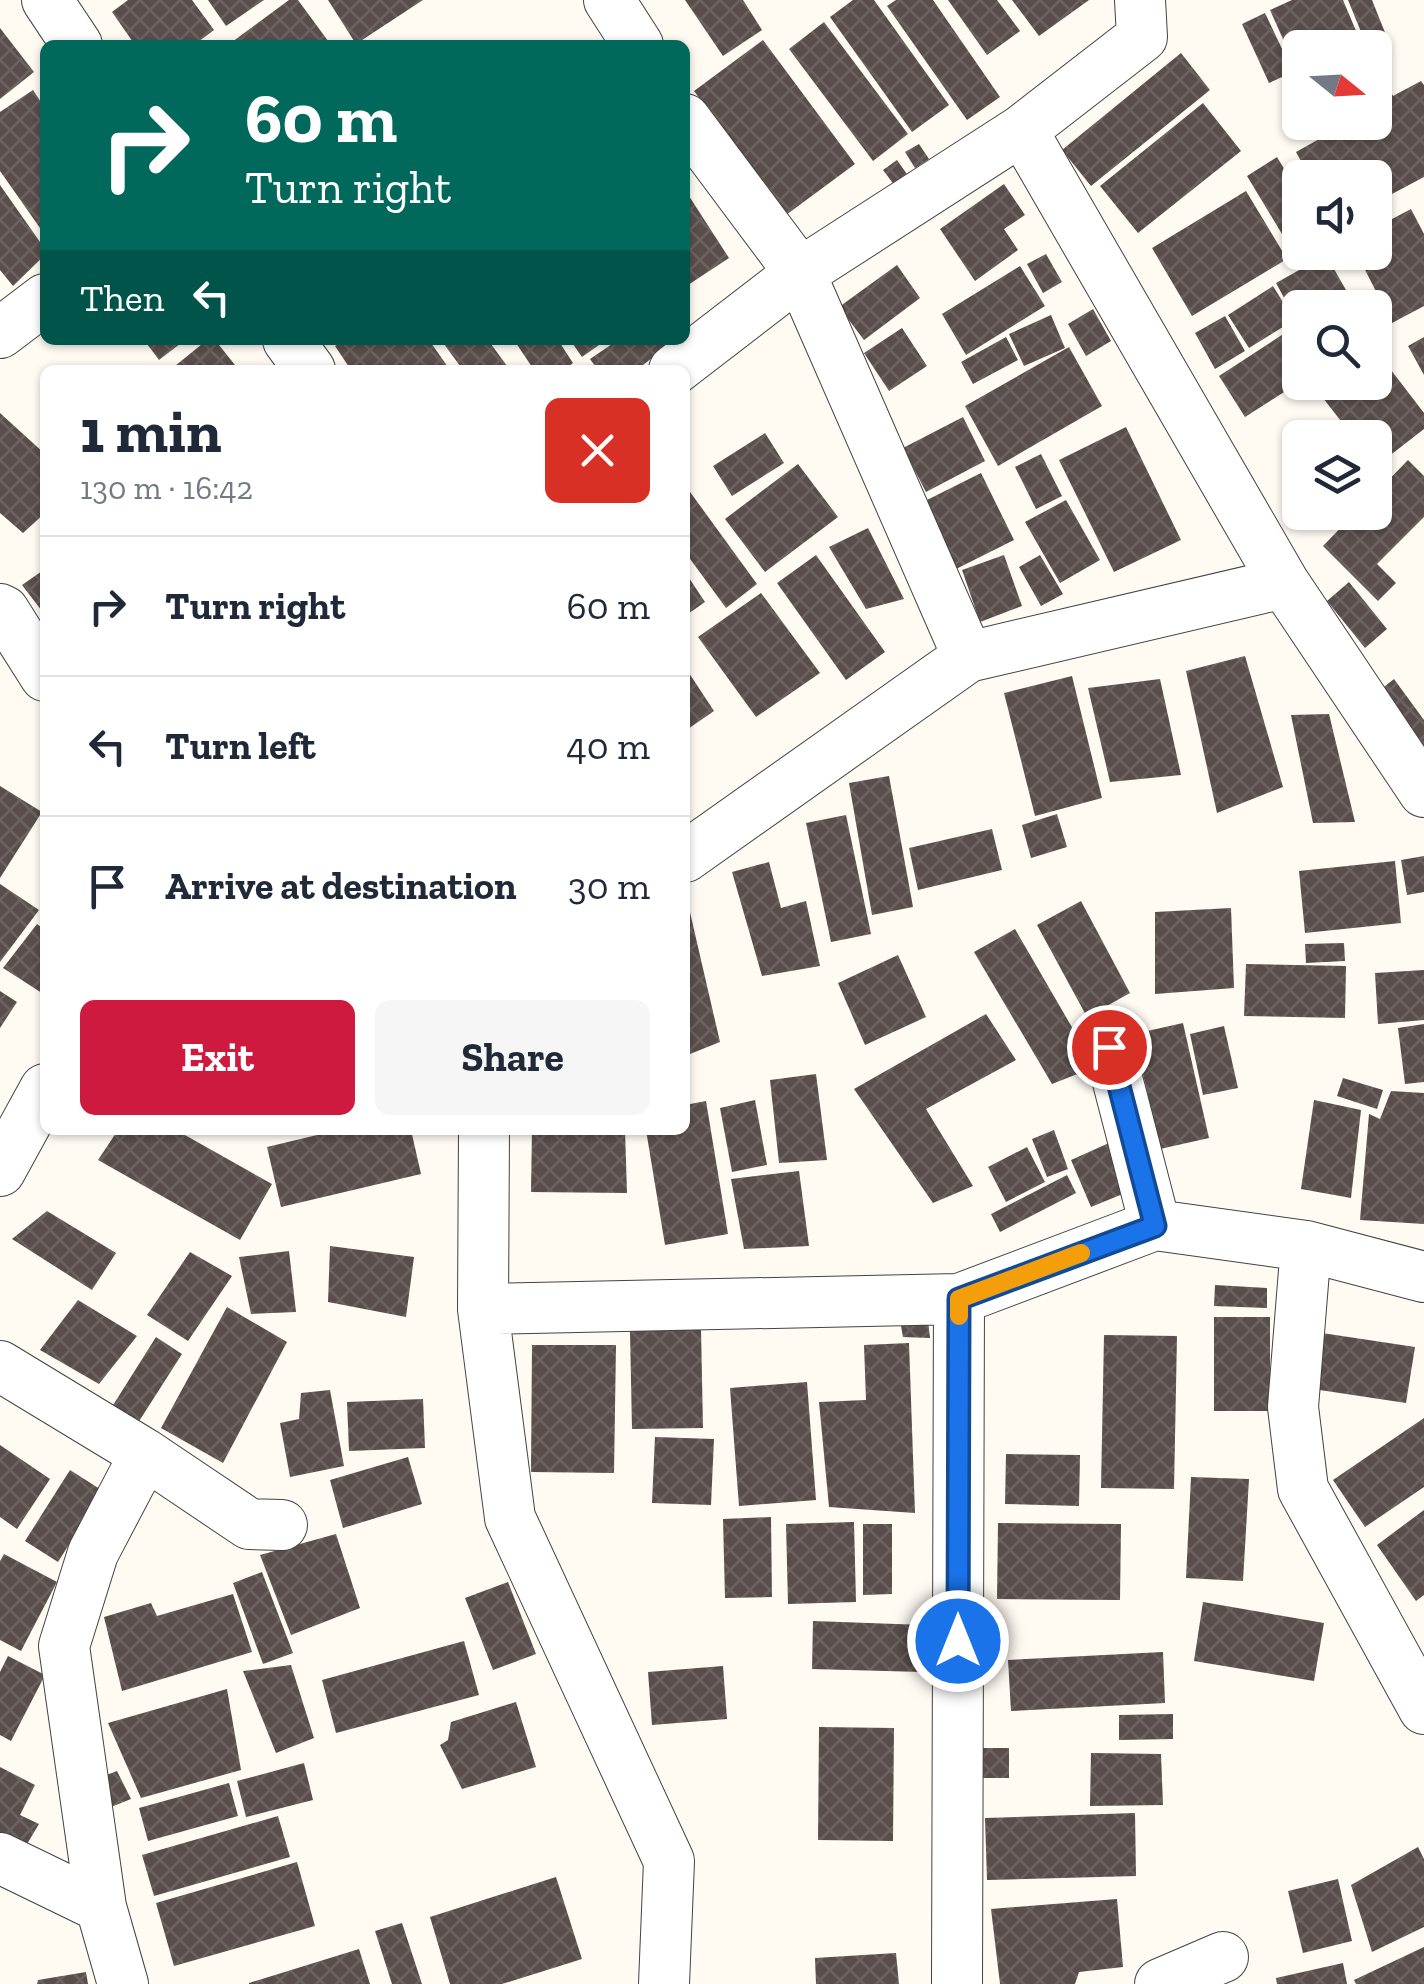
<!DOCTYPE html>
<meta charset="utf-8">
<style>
body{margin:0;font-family:"Zilla Slab",serif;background:#f6f6f7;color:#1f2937;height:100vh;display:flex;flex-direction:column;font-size:38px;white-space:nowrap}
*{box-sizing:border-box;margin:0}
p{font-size:32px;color:#747a83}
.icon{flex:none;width:55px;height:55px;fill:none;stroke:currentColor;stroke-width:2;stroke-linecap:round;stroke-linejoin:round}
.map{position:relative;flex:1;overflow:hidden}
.side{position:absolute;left:40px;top:365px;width:650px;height:770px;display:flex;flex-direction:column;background:#fff;border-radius:15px;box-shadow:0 2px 8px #0004}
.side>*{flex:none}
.guide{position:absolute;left:40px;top:40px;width:650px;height:305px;border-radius:15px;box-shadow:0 2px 8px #0004;background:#00695c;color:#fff;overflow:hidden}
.needle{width:65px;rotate:108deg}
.fabs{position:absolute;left:1282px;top:30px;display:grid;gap:20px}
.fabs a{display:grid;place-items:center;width:110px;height:110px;border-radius:15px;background:#fff;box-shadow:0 2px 8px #0004;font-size:50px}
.pin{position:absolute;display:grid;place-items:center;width:85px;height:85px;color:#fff;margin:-42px;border:5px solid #fff;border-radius:50%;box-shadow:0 2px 10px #0007}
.me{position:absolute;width:110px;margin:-55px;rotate:0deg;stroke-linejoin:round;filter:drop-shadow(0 0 8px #0008)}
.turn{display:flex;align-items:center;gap:35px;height:210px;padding:0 40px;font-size:45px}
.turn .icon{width:130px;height:130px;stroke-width:2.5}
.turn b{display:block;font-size:70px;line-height:85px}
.then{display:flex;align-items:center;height:95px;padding:0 40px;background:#0003;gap:20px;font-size:38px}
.round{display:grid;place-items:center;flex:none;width:105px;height:105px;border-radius:15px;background:#f6f6f7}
.summary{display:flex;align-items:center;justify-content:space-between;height:170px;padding:0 40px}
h1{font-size:60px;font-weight:700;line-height:75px}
.cta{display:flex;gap:20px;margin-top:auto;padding:20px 40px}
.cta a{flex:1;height:115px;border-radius:15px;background:#cd1a3e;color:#fff;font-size:40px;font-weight:700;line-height:115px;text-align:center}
.cta a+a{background:#f6f6f7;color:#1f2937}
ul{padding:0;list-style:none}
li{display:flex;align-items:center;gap:30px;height:140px;padding:0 40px;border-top:2px solid #e0e1e3}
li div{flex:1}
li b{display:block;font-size:38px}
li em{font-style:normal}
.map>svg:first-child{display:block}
.building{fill:url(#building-cross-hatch)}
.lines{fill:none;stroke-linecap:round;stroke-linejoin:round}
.minor-casing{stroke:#434343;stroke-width:52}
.minor{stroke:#fff;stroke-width:50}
.route-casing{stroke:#114b97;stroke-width:25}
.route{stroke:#1a73e8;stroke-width:18}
.slow{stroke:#f59e0b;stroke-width:18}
</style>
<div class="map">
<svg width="1424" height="1984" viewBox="0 0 1424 1984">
<defs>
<pattern id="building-cross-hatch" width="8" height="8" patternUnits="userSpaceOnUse" patternTransform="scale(2.5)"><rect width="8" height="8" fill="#594e4b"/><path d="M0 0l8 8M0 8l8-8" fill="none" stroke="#6c6361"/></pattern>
</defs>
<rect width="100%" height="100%" fill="#fffaf2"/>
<!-- building -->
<path class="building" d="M128,0H192L214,30L194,45H135L112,12Z
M208,0H264L226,26Z
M289,0H298L331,45H228Z
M328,0H423L356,44Z
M685,0H743L762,30L723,56Z
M853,0H874L949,105L912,132L830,17Z
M896,0H933L1000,97L967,120L887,6Z
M948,0H997L1020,31L987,55Z
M1012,0H1089L1039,36Z
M1292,0H1343L1362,45L1358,48H1300V77L1270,10Z
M1348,0H1372L1386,35L1366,44Z
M1265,13L1293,72L1269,83L1242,24Z
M824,22L908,134L873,161L789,49Z
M0,28L34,72L0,99Z
M763,40L855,164L786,215L694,91Z
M1181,53L1210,90L1091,186L1062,150Z
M1421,81L1424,85V177L1375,203V178H1310L1296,152L1321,138L1315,126L1321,122H1375V93L1388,86L1393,96Z
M33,90L45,108V224L40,228L0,171V112Z
M1203,103L1241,151L1138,233L1100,186Z
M919,144L929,159L915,168L905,152Z
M1277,157L1300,195V223L1282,234L1247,176Z
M897,160L909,177L895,186L883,170Z
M1004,184L1025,215L1004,229L1018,250L975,281L940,229Z
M0,185L45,249V255L13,286L0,270Z
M1246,191L1287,259L1192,316L1152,248Z
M689,196L729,258L685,287V198Z
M1411,209L1424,234V306L1392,323L1356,252H1375V228Z
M1046,254L1062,282L1043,293L1027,264Z
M1326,255L1346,290L1331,298L1336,308H1300V327L1276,283Z
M897,265L920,298L864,340L839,307Z
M1020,266L1045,306L966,355L942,314Z
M1273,286L1294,320L1249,348L1228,315Z
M1093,309L1111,341L1086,356L1068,324Z
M1051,315L1065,348L1024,366L1009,334Z
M1225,316L1245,351L1215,369L1195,333Z
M902,328L927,366L889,391L864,353Z
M1291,329L1300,344V382L1245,417L1219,376Z
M1006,337L1018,360L973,384L961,362Z
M1424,337V375L1408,346Z
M144,340H185L159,360Z
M207,340H215L239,370H170Z
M344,340H429L450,370H351L335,346Z
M441,340H488L510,370H463Z
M514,340H558L573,363L564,370H534Z
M570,340H606L582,357Z
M618,340H674L637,370H598L590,359Z
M1069,347L1102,406L998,466L965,406Z
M1375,349L1424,413V429L1375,467V438H1354L1316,389L1325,382H1375Z
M0,413L45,454V513L23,533L0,513Z
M963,417L985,461L926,492L903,448Z
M1126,427L1181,540L1114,572L1059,460Z
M765,433L784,463L732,496L713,466Z
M1041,454L1062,496L1036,509L1015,467Z
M1408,460L1424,476V517L1377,564L1396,583L1378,601L1323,546L1356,512H1375V494Z
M798,464L838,517L765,572L725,519Z
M981,473L1014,540L946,574L913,507Z
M685,485L757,584L726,608L685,552Z
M1066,500L1100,560L1060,583L1025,522Z
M868,528L904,599L866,609L829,547Z
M816,555L885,652L846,680L777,583Z
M1004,555L1022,606L980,622L962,570Z
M1040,555L1063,594L1041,606L1019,567Z
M45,569V615L22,585Z
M685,572L705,602L685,616Z
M1349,582L1387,629L1365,648L1327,601Z
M761,593L820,673L756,717L698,637Z
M1245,656L1283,787L1217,813L1186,671Z
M685,667L714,711L685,731Z
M1072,676L1102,798L1035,816L1004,693Z
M1160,679L1181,775L1110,782L1088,688Z
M1394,679L1424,720V761L1375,694Z
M1329,714L1355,822L1313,823L1291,715Z
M889,776L913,907L872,915L849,783Z
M0,786L42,812L0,878Z
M1057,814L1067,847L1031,858L1022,825Z
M846,815L871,934L831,942L806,823Z
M992,829L1002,870L918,890L909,848Z
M1424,856V892L1407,895L1401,860Z
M1395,861L1401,923L1305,933L1299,871Z
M769,862L781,908L806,901L820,966L762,976L732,872Z
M0,884L39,910L0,962Z
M1081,901L1130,993L1087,1017L1037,925Z
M689,908L720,1042L685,1056V909Z
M1231,908L1234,988L1155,994V912Z
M37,924L45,930V995L3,968Z
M1015,929L1095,1067L1052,1084L974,952Z
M1344,943L1345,961L1306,963L1305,944Z
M898,955L926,1017L865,1045L838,983Z
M1246,964L1346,966L1345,1018L1244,1016Z
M1424,970V1020L1378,1024L1375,973Z
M0,991L17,1002L0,1028Z
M986,1014L1016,1060L926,1109L973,1186L933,1203L854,1089Z
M1183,1023L1209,1138L1160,1149L1134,1034Z
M1424,1024V1082L1405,1084L1398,1028Z
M1224,1026L1238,1088L1203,1095L1190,1034Z
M816,1074L827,1160L779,1163L770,1080Z
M1343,1078L1383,1090L1377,1109L1337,1096Z
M1391,1091L1424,1093V1224L1360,1220L1369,1114L1380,1119Z
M755,1100L767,1165L732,1172L720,1108Z
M1314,1100L1361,1110L1351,1198L1301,1189Z
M706,1101L728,1234L665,1245L646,1130H685V1105Z
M118,1130H176L272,1184L240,1240L98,1160Z
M338,1130H411L421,1174L281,1207L267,1147Z
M532,1130H625L627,1193L531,1192Z
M1054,1130L1068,1169L1047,1177L1032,1139Z
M1109,1143L1130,1191L1091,1207L1071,1160Z
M1027,1147L1045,1182L1006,1202L988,1167Z
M799,1171L809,1246L744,1249L731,1179Z
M1067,1175L1076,1193L1000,1232L991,1214Z
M47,1211L116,1253L92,1290L12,1239Z
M330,1246L414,1257L406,1317L328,1302Z
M289,1251L296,1312L251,1314L239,1257Z
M190,1252L232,1276L188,1341L147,1315Z
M1215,1285L1267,1288V1308L1214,1306Z
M78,1300L137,1336L99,1384L40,1350Z
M227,1307L287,1342L223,1463L161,1428Z
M927,1311L930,1338L903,1337L899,1315Z
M1214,1317H1270V1411H1214Z
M701,1329L703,1428L632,1429L630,1331Z
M1322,1333L1415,1347L1406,1403L1313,1389Z
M1104,1335L1177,1336L1174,1489L1101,1488Z
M156,1337L182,1354L136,1426L110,1410Z
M909,1343L915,1513L829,1507L819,1402L866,1400L864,1345Z
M532,1345H616L614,1473L531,1472Z
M807,1382L816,1500L739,1506L730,1388Z
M330,1390L344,1466L290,1477L280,1423L299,1419L301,1393Z
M423,1399L425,1448L349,1451L347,1402Z
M1424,1418V1487L1365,1527L1333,1480Z
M655,1437L714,1439L711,1505L652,1503Z
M0,1445L50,1479L17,1529L0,1517Z
M1006,1454L1080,1455L1079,1506L1005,1504Z
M408,1457L422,1504L343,1528L330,1480Z
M70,1470L103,1491L58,1562L25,1541Z
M1191,1477L1249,1479L1243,1581L1186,1578Z
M1424,1510V1595L1416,1601L1377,1545Z
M771,1517L772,1597L725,1598L723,1519Z
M854,1522L856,1602L788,1604L786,1524Z
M998,1523L1121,1524L1120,1600L997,1599Z
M863,1524H892V1594L863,1595Z
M336,1534L360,1608L291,1635L260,1555Z
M4,1554L57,1582L21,1651L0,1640V1561Z
M262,1572L293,1653L263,1664L233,1583Z
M508,1582L536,1654L493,1670L465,1598Z
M233,1594L252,1652L122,1691L104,1617L151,1603L157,1616Z
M1203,1602L1324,1623L1314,1681L1194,1661Z
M977,1616H1003V1636L977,1637Z
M813,1621L924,1625L922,1672L812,1669Z
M464,1641L479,1695L336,1733L322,1680Z
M1163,1652L1165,1703L1011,1711L1008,1660Z
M8,1656L45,1675L11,1741L0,1735V1672Z
M291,1665L314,1738L276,1753L243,1671Z
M723,1666L727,1719L652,1725L648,1672Z
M227,1689L241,1770L141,1798L108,1723Z
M516,1702L536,1767L462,1789L440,1745L448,1740L451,1722Z
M1173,1714V1739L1119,1740V1715Z
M819,1727L894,1728L893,1841L818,1840Z
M978,1748H1009V1778H978Z
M1091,1753L1161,1754L1163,1805L1090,1806Z
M304,1763L313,1800L246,1817L237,1781Z
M0,1767L35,1785L20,1815L39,1824L21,1854L0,1844Z
M117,1771L131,1799L106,1809L91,1781Z
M229,1783L238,1816L148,1841L139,1808Z
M1135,1813L1136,1876L987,1880L985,1818Z
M278,1816L290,1857L154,1896L142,1855Z
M1418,1847L1424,1859V1927L1372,1952L1351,1885Z
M297,1862L315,1926L174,1966L156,1903Z
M556,1877L582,1959L502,1984H450L430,1917Z
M1338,1879L1352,1941L1303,1953L1288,1891Z
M1117,1899L1123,1967L1079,1972L1075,1984H1000L991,1909Z
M402,1923L422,1984H392L375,1931Z
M1424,1947V1984H1356L1354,1980Z
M359,1949L370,1984H249V1983Z
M896,1953L899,1984H816L815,1958Z
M1343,1963L1347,1984H1277L1276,1978Z
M86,1972L88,1984H37L38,1980Z"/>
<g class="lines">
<!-- minor casing -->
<g class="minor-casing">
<path id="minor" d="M47,0L77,45
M609,0L638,45
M685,119L800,273L968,657
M1022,130L1284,583L1424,792
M0,333L45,299
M288,340L310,370
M674,370L800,273L1022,130L1142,37L1140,0
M0,609L4,611L45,676
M685,857L968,657L1284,583
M1109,1047L1155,1225
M484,1130L483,1309L510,1518L669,1861L664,1984
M0,1171L45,1089
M1306,1246L1293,1407L1303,1489L1424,1709
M483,1309L959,1299L1155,1225L1306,1246L1424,1277
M0,1366L145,1454L249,1524L282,1525
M0,1858L101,1907
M123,1984L101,1907L64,1646L93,1553L145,1454
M957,1984L959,1299
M1160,1984L1223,1957"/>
</g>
<!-- minor -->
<use href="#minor" class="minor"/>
</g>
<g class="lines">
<!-- route casing -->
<g class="route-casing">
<path id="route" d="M958,1641L959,1299L1155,1226L1109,1047"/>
</g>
<!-- route -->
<use href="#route" class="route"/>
<!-- slow -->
<path class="slow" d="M959,1316V1299L1081,1253"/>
</g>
</svg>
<div class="fabs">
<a><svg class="needle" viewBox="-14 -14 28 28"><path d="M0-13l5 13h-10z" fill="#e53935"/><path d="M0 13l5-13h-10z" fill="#747a83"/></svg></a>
<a><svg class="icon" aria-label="sound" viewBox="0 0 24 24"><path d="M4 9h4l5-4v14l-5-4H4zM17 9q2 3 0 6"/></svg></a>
<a><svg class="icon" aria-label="search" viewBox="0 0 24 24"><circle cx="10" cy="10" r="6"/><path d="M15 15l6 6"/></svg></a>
<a><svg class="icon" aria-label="layers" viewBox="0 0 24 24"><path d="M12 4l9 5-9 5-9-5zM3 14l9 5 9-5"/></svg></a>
</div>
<div class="pin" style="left:1109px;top:1047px;background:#d93025"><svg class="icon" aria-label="arrive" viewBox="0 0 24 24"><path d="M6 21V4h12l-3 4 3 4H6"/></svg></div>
<svg class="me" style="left:958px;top:1641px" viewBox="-20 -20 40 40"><circle r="17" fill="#1a73e8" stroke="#fff" stroke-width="3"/><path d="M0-11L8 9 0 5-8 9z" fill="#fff"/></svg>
<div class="guide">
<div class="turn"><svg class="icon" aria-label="right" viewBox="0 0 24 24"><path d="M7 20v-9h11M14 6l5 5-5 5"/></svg><div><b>60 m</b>Turn right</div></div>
<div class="then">Then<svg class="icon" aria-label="left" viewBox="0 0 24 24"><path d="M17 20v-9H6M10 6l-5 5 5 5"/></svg></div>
</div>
<section class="side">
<div class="summary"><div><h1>1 min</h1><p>130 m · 16:42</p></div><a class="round" style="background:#d93025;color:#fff"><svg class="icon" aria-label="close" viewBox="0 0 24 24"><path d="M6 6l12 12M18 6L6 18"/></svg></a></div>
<ul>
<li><svg class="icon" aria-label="right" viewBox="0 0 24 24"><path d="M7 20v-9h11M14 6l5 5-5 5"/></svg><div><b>Turn right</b></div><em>60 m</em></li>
<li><svg class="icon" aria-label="left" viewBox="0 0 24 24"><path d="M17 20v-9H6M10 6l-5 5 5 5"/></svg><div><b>Turn left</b></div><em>40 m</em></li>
<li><svg class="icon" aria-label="arrive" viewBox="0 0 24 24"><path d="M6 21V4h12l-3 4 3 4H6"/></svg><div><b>Arrive at destination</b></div><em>30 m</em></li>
</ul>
<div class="cta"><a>Exit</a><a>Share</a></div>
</section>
</div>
